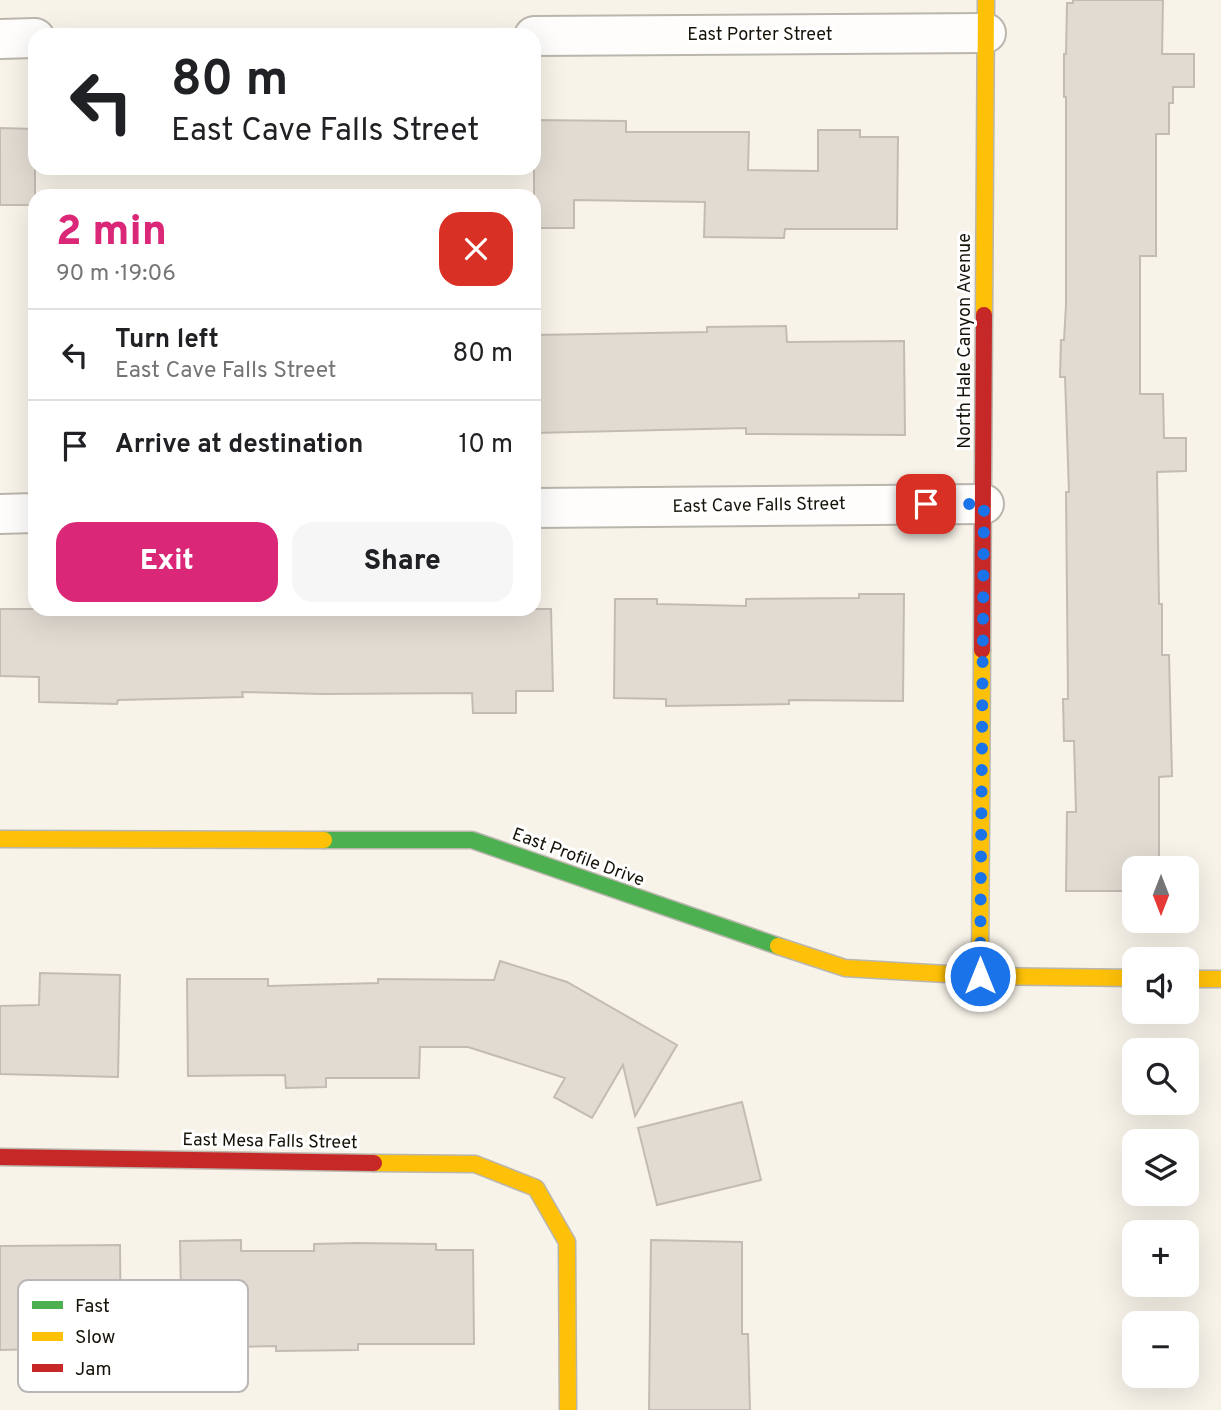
<!DOCTYPE html>
<meta charset="utf-8">
<style>
body{margin:0;font-family:Overpass,sans-serif;background:#f6f6f6;color:#202124;height:100vh;display:flex;flex-direction:column;font-size:26px;white-space:nowrap}
*{box-sizing:border-box;margin:0}
p{font-size:23px;color:#757577}
.icon{flex:none;width:38px;height:38px;fill:none;stroke:currentColor;stroke-width:2;stroke-linecap:round;stroke-linejoin:round}
.map{position:relative;flex:1;overflow:hidden}
.side{position:absolute;left:28px;top:189px;width:513px;height:427px;display:flex;flex-direction:column;background:#fff;border-radius:21px;box-shadow:0 7px 28px #0002}
.side>*{flex:none}
.top-card{position:absolute;left:28px;top:28px;width:513px;height:147px;border-radius:21px;box-shadow:0 7px 28px #0002;background:#fff;color:#202124;overflow:hidden}
.needle{width:46px;rotate:180deg}
.tools{position:absolute;left:1122px;top:856px;display:grid;gap:14px}
.tools a{display:grid;place-items:center;width:77px;height:77px;border-radius:14px;background:#fff;box-shadow:0 7px 28px #0002;font-size:35px}
.pin{position:absolute;display:grid;place-items:center;width:60px;height:60px;color:#fff;margin:-30px;border-radius:14px;box-shadow:0 4px 10px #0006}
.me{position:absolute;width:77px;margin:-38px;rotate:0deg;stroke-linejoin:round;filter:drop-shadow(0 0 5px #0008)}
.turn{display:flex;align-items:center;gap:24px;height:147px;padding:0 28px;font-size:32px}
.turn .icon{width:91px;height:91px;stroke-width:2.5}
.turn b{display:block;font-size:49px;line-height:60px}
.round{display:grid;place-items:center;flex:none;width:74px;height:74px;border-radius:21px;background:#f6f6f6}
.head{display:flex;align-items:center;justify-content:space-between;height:119px;padding:0 28px}
h1{font-size:42px;font-weight:800;line-height:52px;color:#db2777}
.cta{display:flex;gap:14px;margin-top:auto;padding:14px 28px}
.cta a{flex:1;height:80px;border-radius:21px;background:#db2777;color:#fff;font-size:28px;font-weight:800;line-height:80px;text-align:center}
.cta a+a{background:#f6f6f6;color:#202124}
ul{padding:0;list-style:none}
li{display:flex;align-items:center;gap:21px;height:91px;padding:0 28px;border-top:2px solid #e0e0e0}
li div{flex:1}
li b{display:block;font-size:26px}
li em{font-style:normal}
.map>svg:first-child{display:block}
.building{fill:#e2dbd2;stroke:#c3bcb4;stroke-width:2}
.lines{fill:none;stroke-linecap:round;stroke-linejoin:round}
.street-casing{stroke:#bab6ad;stroke-width:42}
.fast-casing{stroke:#bab6ad;stroke-width:19}
.slow-casing{stroke:#bab6ad;stroke-width:19}
.jam-casing{stroke:#bab6ad;stroke-width:19}
.street{stroke:#fefdfc;stroke-width:38}
.fast{stroke:#4caf50;stroke-width:16}
.slow{stroke:#ffc107;stroke-width:16}
.jam{stroke:#c62828;stroke-width:16}
.route{stroke:#1a73e8;stroke-width:12;stroke-dasharray:0 21.6}
.labels{text-anchor:middle;dominant-baseline:central;stroke-width:6;stroke-linejoin:round;paint-order:stroke}
.street-label{font-size:18px;fill:#171309;stroke:#fff}
.key{fill:#fff;stroke:#b9b8b5;stroke-width:2}
.key-label{font-size:19px;fill:#171309}
</style>
<div class="map">
<svg width="1221" height="1410" viewBox="0 0 1221 1410">
<rect width="100%" height="100%" fill="#f7f3e9"/>
<!-- building -->
<path class="building" d="M1073,0H1163L1162,54H1194V87H1173V103H1169V134H1156V256H1140V394H1163L1164,438H1186V471L1157,472L1159,604H1162V655H1169L1172,776L1159,777V868H1134V891H1066L1067,812H1076L1074,741H1064L1063,699H1068L1066,492H1069L1065,377H1060L1061,340H1064L1066,305V97H1064V54H1066L1067,3H1073Z
M534,120L626,121V132H749L748,170L818,171V130H860V137H898L897,229H785L784,238L704,237L705,202L574,200V228H534Z
M0,128L35,129V205H0Z
M786,326L787,342L904,341L905,435L746,434V428L534,433V335L707,332V327Z
M859,594H904L903,701L789,700V704L666,706V699L614,698L615,599H657V604L746,606V599L859,598Z
M0,609H551L553,691H516V713H473L472,693L323,694L242,692L243,697L118,700L117,704L39,702V677L0,676Z
M500,961L567,982L677,1045L635,1116L623,1065L592,1118L554,1097L565,1078L468,1047H420L419,1078H326V1087L286,1088L285,1075L188,1076L187,979H268V986L378,983V979L494,980Z
M40,973L120,975L118,1077L0,1074V1006L39,1005Z
M742,1102L761,1180L657,1205L638,1128Z
M241,1240V1251H314V1244L357,1243L436,1244V1250H473L474,1344H358V1350L276,1351V1346L182,1348L180,1241Z
M651,1240L742,1242V1334H748L750,1410H649Z
M120,1245L121,1355H40V1349L0,1350V1246Z"/>
<g class="lines">
<!-- street casing -->
<g class="street-casing">
<path id="street" d="M534,36L986,33
M0,39L35,38
M534,508L984,504
M0,514L35,513"/>
</g>
<!-- fast casing -->
<g class="fast-casing">
<path id="fast" d="M324,840H472L778,946"/>
</g>
<!-- slow casing -->
<g class="slow-casing">
<path id="slow" d="M984,315L986,0
M0,839L324,840
M778,946L845,968L980,976L1134,978
M980,976L982,650
M1186,979H1221
M374,1163L475,1164L536,1188L567,1242L568,1410"/>
</g>
<!-- jam casing -->
<g class="jam-casing">
<path id="jam" d="M982,650L984,315
M0,1157L374,1163"/>
</g>
<!-- street -->
<use href="#street" class="street"/>
<!-- fast -->
<use href="#fast" class="fast"/>
<!-- slow -->
<use href="#slow" class="slow"/>
<!-- jam -->
<use href="#jam" class="jam"/>
</g>
<g class="lines">
<!-- route -->
<path class="route" d="M926,504H984L980,976"/>
</g>
<g class="labels">
<!-- street labels -->
<g class="street-label">
<text x="760" y="35">East Porter Street</text>
<text transform="translate(965 341) rotate(-90)">North Hale Canyon Avenue</text>
<text transform="translate(759 506) rotate(-1)">East Cave Falls Street</text>
<text transform="translate(578 858) rotate(20)">East Profile Drive</text>
<text transform="translate(270 1142) rotate(1)">East Mesa Falls Street</text>
</g>
</g>
<!-- legend -->
<rect x="18" y="1280" width="230" height="112" rx="10" class="key"/>
<rect x="32" y="1301" width="31" height="8" fill="#4caf50"/>
<rect x="32" y="1332" width="31" height="9" fill="#ffc107"/>
<rect x="32" y="1364" width="31" height="8" fill="#c62828"/>
<g class="key-label">
<text x="75" y="1312">Fast</text>
<text x="75" y="1343">Slow</text>
<text x="75" y="1375">Jam</text>
</g>
</svg>
<div class="tools">
<a><svg class="needle" viewBox="-14 -14 28 28"><path d="M0-13l5 13h-10z" fill="#e53935"/><path d="M0 13l5-13h-10z" fill="#757577"/></svg></a>
<a><svg class="icon" aria-label="sound" viewBox="0 0 24 24"><path d="M4 9h4l5-4v14l-5-4H4zM17 9q2 3 0 6"/></svg></a>
<a><svg class="icon" aria-label="search" viewBox="0 0 24 24"><circle cx="10" cy="10" r="6"/><path d="M15 15l6 6"/></svg></a>
<a><svg class="icon" aria-label="layers" viewBox="0 0 24 24"><path d="M12 4l9 5-9 5-9-5zM3 14l9 5 9-5"/></svg></a>
<a>+</a>
<a>−</a>
</div>
<div class="pin" style="left:926px;top:504px;background:#d93025"><svg class="icon" aria-label="arrive" viewBox="0 0 24 24"><path d="M6 21V4h12l-3 4 3 4H6"/></svg></div>
<svg class="me" style="left:980px;top:976px" viewBox="-20 -20 40 40"><circle r="17" fill="#1a73e8" stroke="#fff" stroke-width="3"/><path d="M0-11L8 9 0 5-8 9z" fill="#fff"/></svg>
<div class="top-card">
<div class="turn"><svg class="icon" aria-label="left" viewBox="0 0 24 24"><path d="M17 20v-9H6M10 6l-5 5 5 5"/></svg><div><b>80 m</b>East Cave Falls Street</div></div>
</div>
<section class="side">
<div class="head"><div><h1>2 min</h1><p>90 m · 19:06</p></div><a class="round" style="background:#d93025;color:#fff"><svg class="icon" aria-label="close" viewBox="0 0 24 24"><path d="M6 6l12 12M18 6L6 18"/></svg></a></div>
<ul>
<li><svg class="icon" aria-label="left" viewBox="0 0 24 24"><path d="M17 20v-9H6M10 6l-5 5 5 5"/></svg><div><b>Turn left</b><p>East Cave Falls Street</p></div><em>80 m</em></li>
<li><svg class="icon" aria-label="arrive" viewBox="0 0 24 24"><path d="M6 21V4h12l-3 4 3 4H6"/></svg><div><b>Arrive at destination</b></div><em>10 m</em></li>
</ul>
<div class="cta"><a>Exit</a><a>Share</a></div>
</section>
</div>
